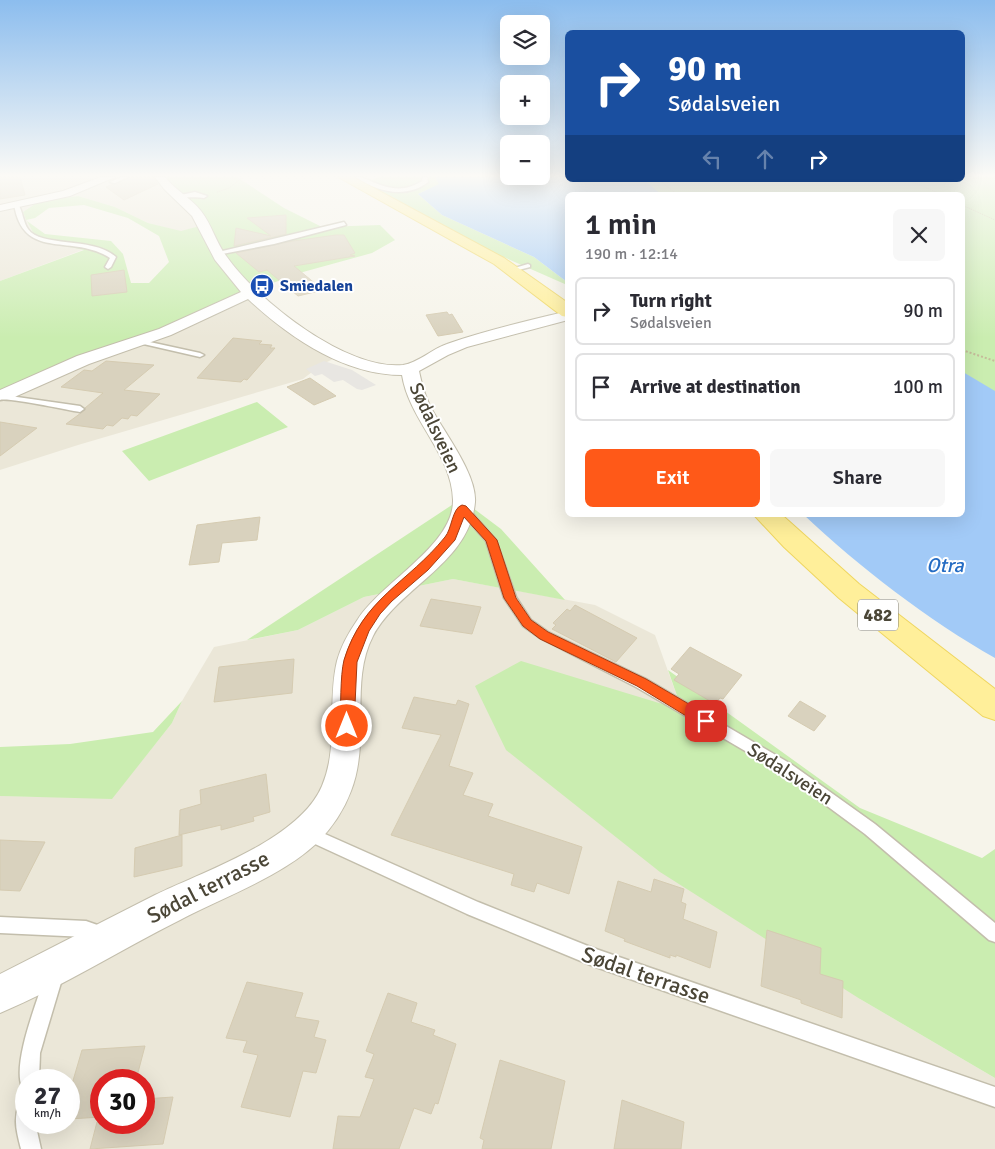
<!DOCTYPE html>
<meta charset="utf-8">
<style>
body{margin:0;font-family:Signika,sans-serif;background:#f7f7f7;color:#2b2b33;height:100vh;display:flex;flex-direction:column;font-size:19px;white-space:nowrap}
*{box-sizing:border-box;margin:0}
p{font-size:16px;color:#7c7c81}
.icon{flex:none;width:28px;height:28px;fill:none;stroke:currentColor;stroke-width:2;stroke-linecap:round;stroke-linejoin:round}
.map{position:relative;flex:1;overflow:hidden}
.drawer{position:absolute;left:565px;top:192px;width:400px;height:325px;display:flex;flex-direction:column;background:#fff;border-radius:8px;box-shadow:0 5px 20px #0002}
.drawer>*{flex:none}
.guide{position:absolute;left:565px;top:30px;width:400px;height:152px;border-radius:8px;box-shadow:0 5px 20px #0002;background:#1a4fa0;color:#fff;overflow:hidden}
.fabs{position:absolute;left:500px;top:15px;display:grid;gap:10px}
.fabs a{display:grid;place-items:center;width:50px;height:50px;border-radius:8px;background:#fff;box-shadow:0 5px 20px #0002;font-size:25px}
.speed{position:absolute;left:15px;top:1069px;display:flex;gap:10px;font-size:25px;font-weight:700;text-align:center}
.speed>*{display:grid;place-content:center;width:65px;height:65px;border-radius:50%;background:#fff;box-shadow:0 5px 20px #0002;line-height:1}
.speed small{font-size:12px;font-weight:400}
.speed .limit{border:8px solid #d22;background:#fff;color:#111}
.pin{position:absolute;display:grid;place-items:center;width:42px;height:42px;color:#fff;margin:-21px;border-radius:10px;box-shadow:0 2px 8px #0006}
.me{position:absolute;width:55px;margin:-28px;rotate:0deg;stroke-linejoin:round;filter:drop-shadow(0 0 4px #0008)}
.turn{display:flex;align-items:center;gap:18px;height:105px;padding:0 20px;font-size:22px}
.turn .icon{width:65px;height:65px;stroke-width:2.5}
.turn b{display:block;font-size:35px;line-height:42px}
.lanes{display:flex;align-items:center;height:48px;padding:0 20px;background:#0003;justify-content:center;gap:25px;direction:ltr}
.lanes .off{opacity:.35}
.round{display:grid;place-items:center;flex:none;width:52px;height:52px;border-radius:8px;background:#f7f7f7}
.headline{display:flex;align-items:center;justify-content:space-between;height:85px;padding:0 20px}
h1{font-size:30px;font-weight:600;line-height:38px}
.action{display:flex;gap:10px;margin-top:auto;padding:10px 20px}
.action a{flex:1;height:58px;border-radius:8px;background:#ff5918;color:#fff;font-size:20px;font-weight:600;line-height:58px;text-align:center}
.action a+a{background:#f7f7f7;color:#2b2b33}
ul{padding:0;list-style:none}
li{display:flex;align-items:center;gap:15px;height:68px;margin:0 10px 8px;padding:0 10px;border:2px solid #e1e1e2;border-radius:8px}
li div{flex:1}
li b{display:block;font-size:19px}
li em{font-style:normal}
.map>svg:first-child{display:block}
.residential{fill:#ebe7d8;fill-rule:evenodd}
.green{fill:#caedb0}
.parking{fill:#e8e6e2}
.water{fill:#a2caf7}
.building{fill:#d9d2be;stroke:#d5cbb1}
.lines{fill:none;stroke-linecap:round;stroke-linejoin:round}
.service-casing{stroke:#c3beac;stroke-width:3}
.minor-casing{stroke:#c3beac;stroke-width:2}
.primary-casing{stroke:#efd660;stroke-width:2}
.path-far1{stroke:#c6bc9b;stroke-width:1;stroke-dasharray:1 1;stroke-linecap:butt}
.path{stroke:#c6bc9b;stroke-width:2;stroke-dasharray:2 2;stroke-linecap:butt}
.service{fill:#fff;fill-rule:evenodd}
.minor{fill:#fff;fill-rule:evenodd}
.primary{fill:#ffef9a;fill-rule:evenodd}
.route{fill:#ff5918;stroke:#a63a10}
.labels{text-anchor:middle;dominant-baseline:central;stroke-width:4;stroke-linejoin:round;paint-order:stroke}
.far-transit-label{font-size:16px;font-weight:bold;fill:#164399;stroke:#fff;text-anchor:start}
.shield{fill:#fff;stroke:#817e73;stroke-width:1}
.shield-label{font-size:18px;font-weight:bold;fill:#4b4637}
.street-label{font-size:19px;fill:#4b4637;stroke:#fff}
.water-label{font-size:20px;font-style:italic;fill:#256cc3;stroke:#fff}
.near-street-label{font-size:22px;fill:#4b4637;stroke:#fff}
</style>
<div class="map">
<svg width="995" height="1149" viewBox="0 0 995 1149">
<rect width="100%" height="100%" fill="#f6f4ea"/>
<!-- residential -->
<path class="residential" d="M0,177H152L160,186L186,205L200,226L182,232L148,223L115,207L78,196L23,212L37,240L85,249L0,281Z
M253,290L341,355L321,365L303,379L78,445L0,470V391Z
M453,579L595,605L655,635L682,710L860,999L995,1078V1149H0V796L112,798L172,723L182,701L214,647L298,630L364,597ZM26,1080H69V1122H26ZM101,1080H144V1122H101Z"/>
<!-- green -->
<path class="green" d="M152,177H237L284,208L322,227L380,225L395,240L372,253L303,272L231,298L181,322L0,391V281L84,250L37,240L27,221L45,234L111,241L123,254L131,283H149L169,262L159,236L128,218L84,205L49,208L35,218L26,220L23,212L38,202L78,196L115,207L148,223L181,231L200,226L186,205L160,186Z
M343,177L370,181L378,177H435L440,184L418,194L442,215L534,257L567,282V285L456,236Z
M553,177H567L568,180H962L963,177H995V446L963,426L962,195H583Z
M257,402L288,427L149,481L122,451Z
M461,499L501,529L565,600L453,579L364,597L298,630L247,640Z
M521,661L682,710L668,670L860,808L982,858L995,849V1078L860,999L660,872L506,750L475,686Z
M182,701L172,723L112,799L0,796V747L70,744L153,732Z"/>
<!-- parking -->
<path class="parking" d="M324,361L352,370L376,385L362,390L357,389L343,380L334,382L322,374L315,376L306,369Z"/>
<!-- water -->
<path class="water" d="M435,177H567L568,180H644L662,195H568L567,282L534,257L442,215L418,194L439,184Z
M963,372L995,391V658C928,620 859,567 804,515H962Z"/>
<!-- building -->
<path class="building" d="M0,177H20L25,195L0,199Z
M131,177H153L158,184L124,200L106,187Z
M286,215V234L234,246L236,228L271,236L247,218Z
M336,235H344L355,253L350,255L355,256L294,266L323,290L298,296L267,270L259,272L236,253L293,241Z
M124,270L127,292L92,296L91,275Z
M447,312L449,315L452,314L463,332L438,336L426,315Z
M233,338L262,341L259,344L272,345L270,348H275L247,380L244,379L241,382L197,378Z
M106,361L154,365L124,390L160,394L137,416L131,415L128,419L122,418L113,426L107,425L103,429L66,424L85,410V408L103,393L61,387L84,370L92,371Z
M310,378L336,396L314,405L287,387Z
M0,422L37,428L0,456Z
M260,517L257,540L222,543L219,562L189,565L197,525Z
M431,599L481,607L472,634L420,626Z
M575,605L637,638L616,662L552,629L556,625L553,623L567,609L570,611Z
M690,647L742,675L723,699L720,698L715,704L674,680L679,674L671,669Z
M294,659L292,693L214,702L219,667Z
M414,697L456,705L458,700L469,704L449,766L473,773L463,795L493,804L488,816L582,847L569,894L537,883L534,892L511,885L514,874L391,835L441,735L402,728Z
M800,701L826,716L814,731L788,716Z
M266,774L270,812L253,817L254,821L221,830V825L179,835L180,810L201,804L200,790Z
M182,835V866L134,877L135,848Z
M0,840L45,842L20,891L0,890Z
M654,879L684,889L681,902L686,904L683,919L717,932L710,968L676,955V957L670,955V958L624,941L625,939L605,931L618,881L651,892Z
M767,930L821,948L820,974L843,981L842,1018L801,1003V1000L761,986Z
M247,982L303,993L295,1017L319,1021L314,1037L326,1040L316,1073L303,1071L290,1117L241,1107L258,1055L243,1052L247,1041L226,1038Z
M388,993L417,1003L411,1022L435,1030L433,1035L456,1044L438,1104L435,1103L431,1114L414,1108L399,1149H333L338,1116L360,1117L374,1079L365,1077L374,1054L366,1051Z
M145,1046L136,1080H101V1117L69,1119V1084H72L82,1050Z
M500,1060L565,1081L551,1149H482L484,1140L480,1138Z
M173,1097L163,1144L90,1149L97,1122H144V1099Z
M622,1100L684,1122L681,1149H614Z"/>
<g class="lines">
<!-- service casing -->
<g class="service-casing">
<path id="service" d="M122,177H128L115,183L110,182Z
M356,177C363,177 368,180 375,183C392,190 407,191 422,181L423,177H427L428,182C407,199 376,192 356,177Z
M195,192L207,196L204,198C195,196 184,199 176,196Z
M14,204H18C23,212 23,222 28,229C41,248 93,236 116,257L111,267L108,269L105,267L110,258C72,233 23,262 14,204Z
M344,222L346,225L274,244L217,255L214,253Z
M528,264L530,265V267L511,272L508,270Z
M136,339L200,353L204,355L200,357L139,343H136Z
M4,392L17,397L80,406L84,409L80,412C67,410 7,397 0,400V394Z
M462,505L466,506L496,540L516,597L531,620L548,632L646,679L791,764L875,824L995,923V942L989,940L865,834L781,772L636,687L540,638L523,626L504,598L486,541L457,508Z
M307,826L478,902L593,948L995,1087V1107L593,966L467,914L302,838L299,833L302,828Z
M0,917L86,921L106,928L108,934L106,940L100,942L86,937L0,933Z
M54,967L60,970L63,976L40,1053L39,1080H26V1088L22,1087C12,1063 37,1002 45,976L48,970Z
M26,1101V1122H35L41,1149H21C17,1133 13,1120 19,1104Z"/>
</g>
<!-- minor casing -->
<g class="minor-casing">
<path id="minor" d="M101,177H115L70,196L0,211V205L63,191Z
M155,177H165C175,190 191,198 201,211C212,225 216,243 227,257C258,301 347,371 403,365C418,363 432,349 447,344C486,330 527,321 568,311V320L467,347L448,355L419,371C422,386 426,400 434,413C447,436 477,476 475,502C470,563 399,587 373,636C349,682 371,740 351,791C344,810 332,828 317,843C279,878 225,896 180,920C120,950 62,987 0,1013V974C52,948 103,921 155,895C204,871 299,840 322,786C339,746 327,702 337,661C341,646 349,632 358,619C382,582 454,545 453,500C452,454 409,420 402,375C344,375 290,338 248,299L171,335L89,364L10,399H0V390L77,356L159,329L241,292L215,260L192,216L164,189Z"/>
</g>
<!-- primary casing -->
<g class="primary-casing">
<path id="primary" d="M338,177H353L504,258L568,303V317L562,316L494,264Z
M754,515H782L859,584L995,689V720L983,716L839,598L784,547Z"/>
</g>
<!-- path-far1 -->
<path class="path-far1" d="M659,180L678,195
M908,180L943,195
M217,192L229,188L243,177
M962,205L995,220"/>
<!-- path -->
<path class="path" d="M962,350L995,361"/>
<!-- service -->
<use href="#service" class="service"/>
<!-- minor -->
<use href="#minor" class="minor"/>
<!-- primary -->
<use href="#primary" class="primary"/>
</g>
<!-- sky -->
<linearGradient id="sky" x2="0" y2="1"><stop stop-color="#8cbdee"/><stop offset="0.52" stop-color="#fbfaf6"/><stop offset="1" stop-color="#fbfaf6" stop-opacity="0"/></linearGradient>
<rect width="995" height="338" fill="url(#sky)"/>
<!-- route -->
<path class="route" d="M462,505L466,506L497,540L516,598L531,620L548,632L646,679L711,717L713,721L711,725L706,726L701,725L637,686L540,639L523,626L504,598L486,541L464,517L455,540L428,570L392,601L380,614L369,631L357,662L354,726L352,730L347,731L342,730L340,726C341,708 340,676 344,660C363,598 408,583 445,537C452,529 452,508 462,505Z"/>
<!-- icons -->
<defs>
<g id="bus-disc" transform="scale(1.25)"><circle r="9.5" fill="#1a4fb4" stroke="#fff"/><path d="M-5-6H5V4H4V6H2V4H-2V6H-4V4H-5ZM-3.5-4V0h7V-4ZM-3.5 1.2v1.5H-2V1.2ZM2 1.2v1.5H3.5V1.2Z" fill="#fff"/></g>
</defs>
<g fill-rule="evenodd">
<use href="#bus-disc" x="262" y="286"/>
</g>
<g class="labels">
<!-- far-transit labels -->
<g class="far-transit-label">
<text x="280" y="286">Smiedalen</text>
</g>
<!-- shield labels -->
<rect class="shield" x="858" y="599.5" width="40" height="31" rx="4"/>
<g class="shield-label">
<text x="878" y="615">482</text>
</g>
<!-- street labels -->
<g class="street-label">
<text transform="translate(435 428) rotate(65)">Sødalsveien</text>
<text transform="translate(790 774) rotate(33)">Sødalsveien</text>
</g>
<!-- water labels -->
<g class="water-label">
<text x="945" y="565">Otra</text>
</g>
<!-- near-street labels -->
<g class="near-street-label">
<text transform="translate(208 887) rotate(-27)">Sødal terrasse</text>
<text transform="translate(646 975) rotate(19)">Sødal terrasse</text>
</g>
</g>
</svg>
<div class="fabs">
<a><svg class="icon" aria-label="layers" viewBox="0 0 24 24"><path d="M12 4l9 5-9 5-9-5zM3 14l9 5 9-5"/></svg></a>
<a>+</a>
<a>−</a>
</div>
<div class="speed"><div>27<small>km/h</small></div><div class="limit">30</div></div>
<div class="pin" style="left:706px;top:721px;background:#d93025"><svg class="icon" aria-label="arrive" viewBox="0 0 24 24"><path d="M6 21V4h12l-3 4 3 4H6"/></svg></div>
<svg class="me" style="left:347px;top:726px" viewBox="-20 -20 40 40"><circle r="17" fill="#ff5918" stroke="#fff" stroke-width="3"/><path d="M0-11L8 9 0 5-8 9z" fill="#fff"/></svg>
<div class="guide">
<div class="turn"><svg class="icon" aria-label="right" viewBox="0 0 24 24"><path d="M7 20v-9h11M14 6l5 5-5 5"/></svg><div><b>90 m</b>Sødalsveien</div></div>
<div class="lanes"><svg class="icon off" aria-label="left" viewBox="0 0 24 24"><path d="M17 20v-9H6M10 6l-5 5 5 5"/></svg><svg class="icon off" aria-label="ahead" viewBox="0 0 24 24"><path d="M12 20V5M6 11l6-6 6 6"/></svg><svg class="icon" aria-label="right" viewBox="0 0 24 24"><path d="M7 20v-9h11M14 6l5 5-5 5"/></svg></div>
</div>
<section class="drawer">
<div class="headline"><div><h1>1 min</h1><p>190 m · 12:14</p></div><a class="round"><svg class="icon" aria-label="close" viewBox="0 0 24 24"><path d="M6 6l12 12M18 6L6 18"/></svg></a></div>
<ul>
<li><svg class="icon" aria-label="right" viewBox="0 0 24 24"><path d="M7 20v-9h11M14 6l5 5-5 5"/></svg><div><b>Turn right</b><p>Sødalsveien</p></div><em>90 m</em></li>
<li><svg class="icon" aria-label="arrive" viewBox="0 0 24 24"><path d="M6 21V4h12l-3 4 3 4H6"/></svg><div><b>Arrive at destination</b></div><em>100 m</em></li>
</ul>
<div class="action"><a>Exit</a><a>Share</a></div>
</section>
</div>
